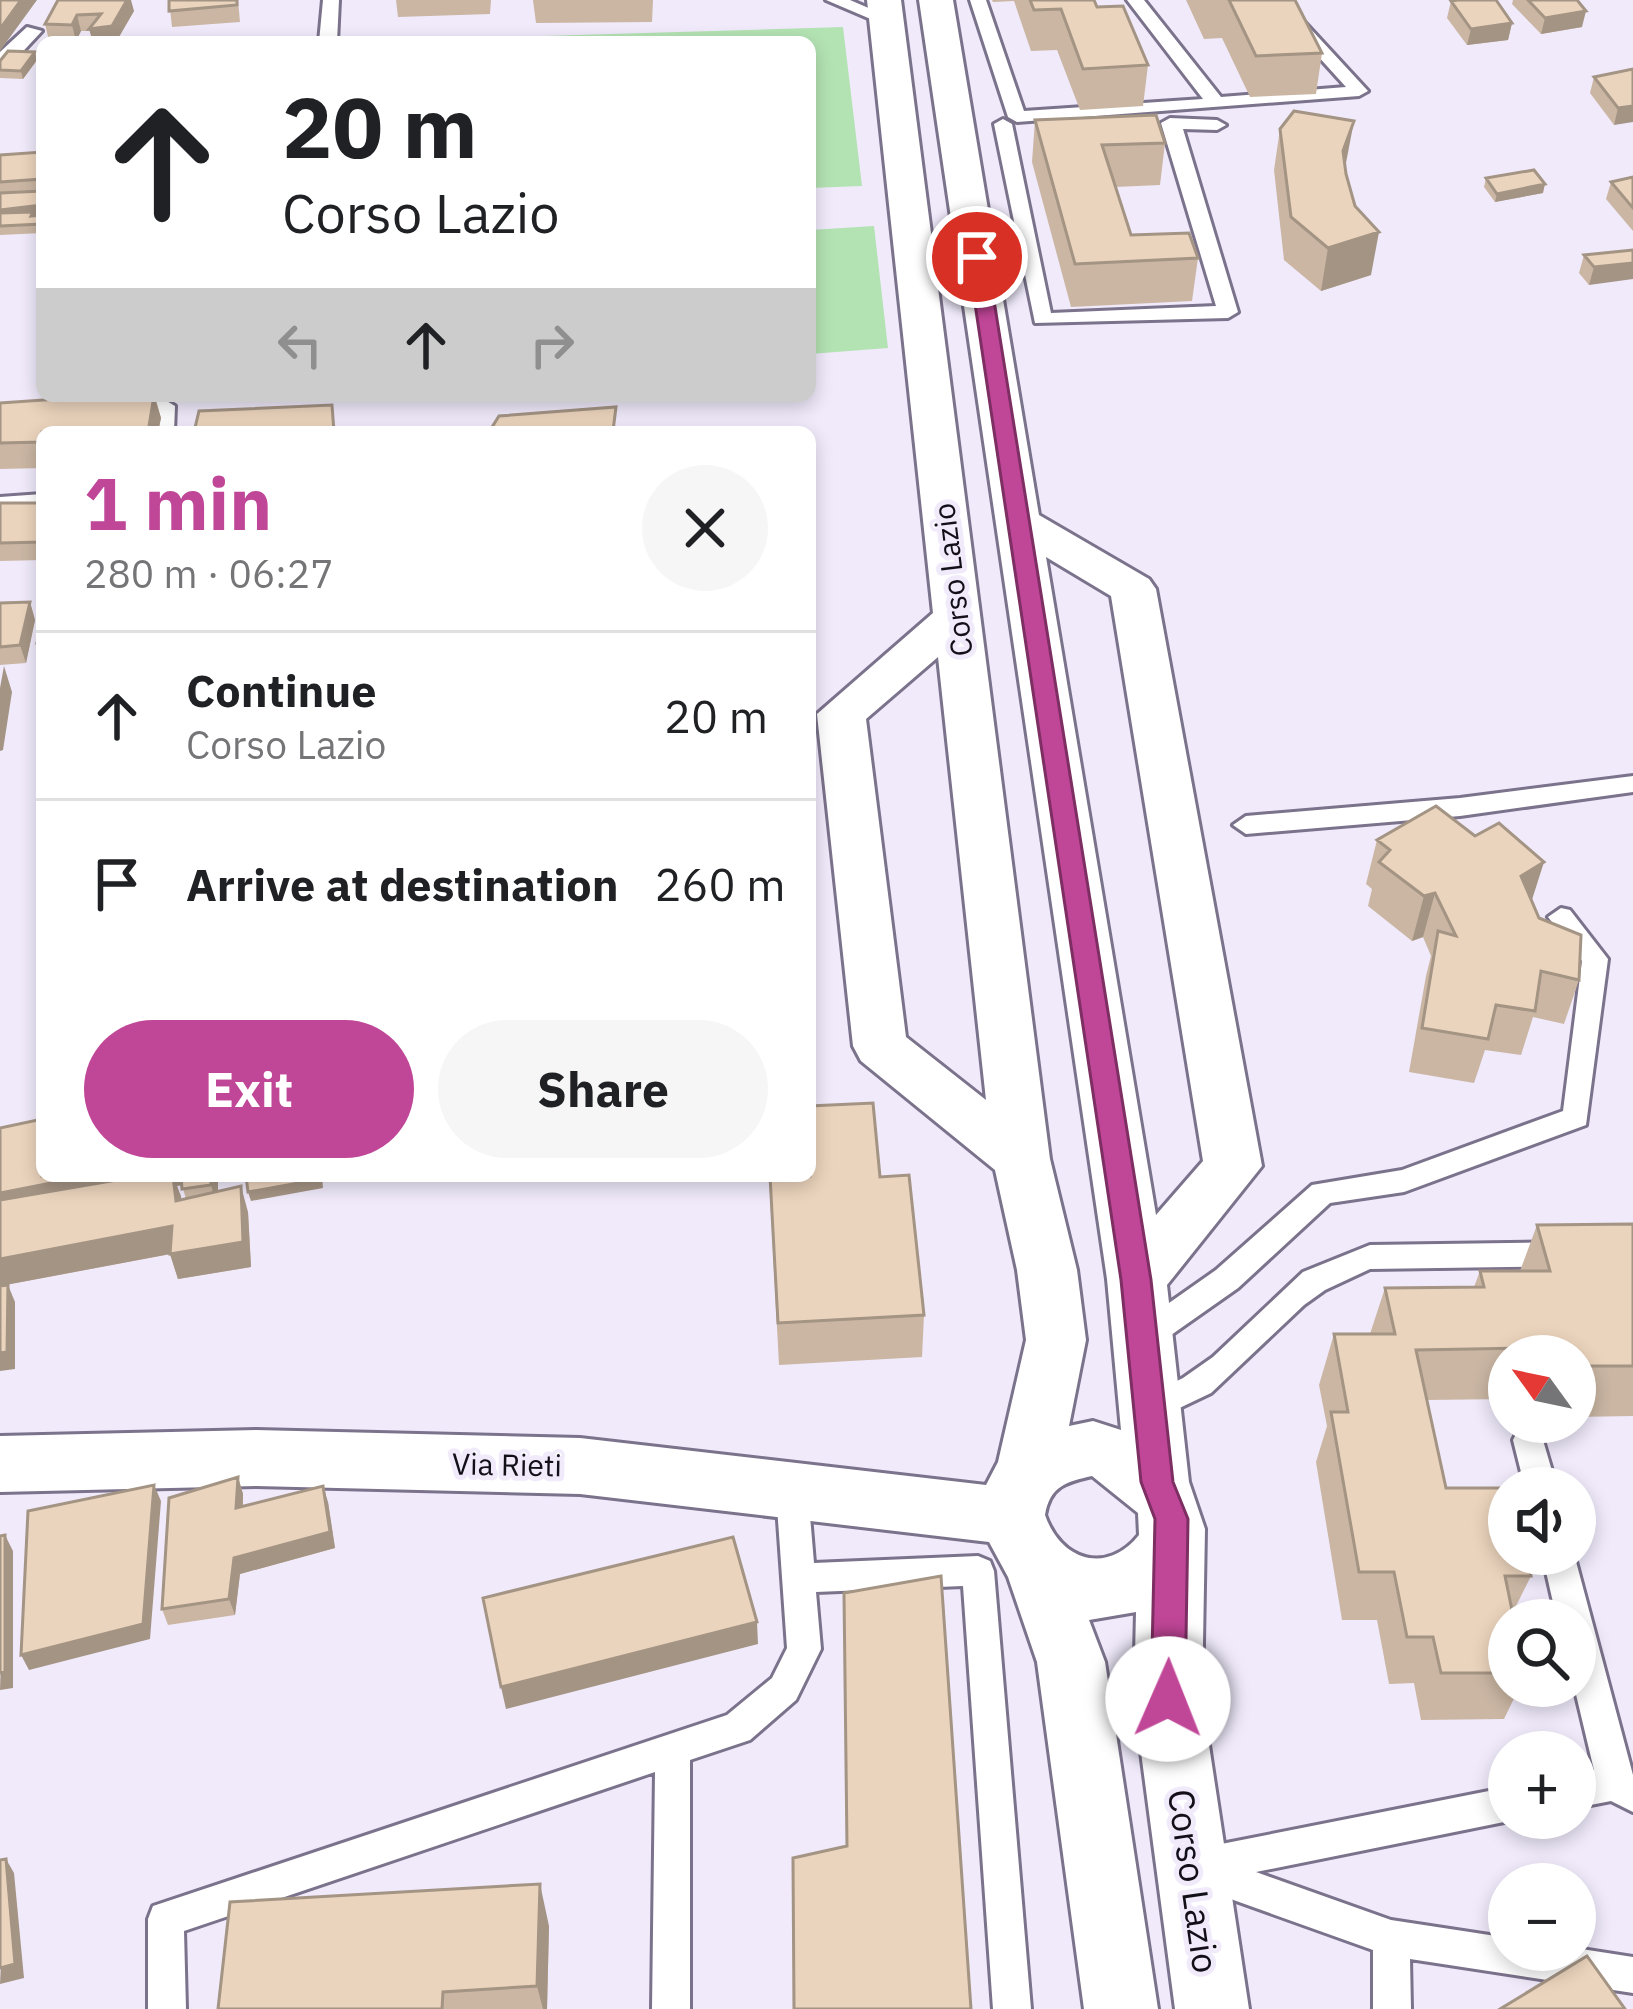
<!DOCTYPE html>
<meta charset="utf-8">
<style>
body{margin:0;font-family:"IBM Plex Sans",sans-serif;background:#f6f6f6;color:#202124;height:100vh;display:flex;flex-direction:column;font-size:45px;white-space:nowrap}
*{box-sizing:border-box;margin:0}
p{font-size:39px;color:#757577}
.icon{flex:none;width:66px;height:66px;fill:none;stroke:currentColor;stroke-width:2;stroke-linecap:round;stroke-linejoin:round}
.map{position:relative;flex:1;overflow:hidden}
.panel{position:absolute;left:36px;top:426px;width:780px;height:756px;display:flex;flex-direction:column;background:#fff;border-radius:18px;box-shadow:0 6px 18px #0003}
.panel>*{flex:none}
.banner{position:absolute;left:36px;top:36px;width:780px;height:366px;border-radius:18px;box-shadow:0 6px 18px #0003;background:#fff;color:#202124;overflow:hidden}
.needle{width:78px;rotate:303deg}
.controls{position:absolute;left:1488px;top:1335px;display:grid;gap:24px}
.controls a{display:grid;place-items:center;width:108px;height:108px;border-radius:50%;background:#fff;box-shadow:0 6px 18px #0003;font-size:60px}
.pin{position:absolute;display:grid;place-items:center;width:102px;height:102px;color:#fff;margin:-51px;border:6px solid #fff;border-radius:50%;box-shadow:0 3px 12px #0007}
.me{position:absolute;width:132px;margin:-66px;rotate:1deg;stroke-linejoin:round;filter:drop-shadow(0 0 9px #0008)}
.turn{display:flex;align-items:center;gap:42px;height:252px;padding:0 48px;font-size:54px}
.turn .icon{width:156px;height:156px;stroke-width:2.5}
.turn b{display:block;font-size:84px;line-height:102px}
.lanes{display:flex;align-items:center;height:114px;padding:0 48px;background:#0003;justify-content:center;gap:60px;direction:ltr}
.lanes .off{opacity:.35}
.round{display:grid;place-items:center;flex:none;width:126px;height:126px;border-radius:63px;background:#f6f6f6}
.head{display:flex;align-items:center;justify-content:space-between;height:204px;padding:0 48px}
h1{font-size:72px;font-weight:700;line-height:90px;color:#c04697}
.primary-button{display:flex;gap:24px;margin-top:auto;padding:24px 48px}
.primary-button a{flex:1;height:138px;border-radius:72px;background:#c04697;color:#fff;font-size:48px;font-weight:700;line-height:138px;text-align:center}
.primary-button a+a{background:#f6f6f6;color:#202124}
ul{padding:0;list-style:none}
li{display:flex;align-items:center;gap:36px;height:168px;padding:0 48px;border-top:3px solid #e0e0e0}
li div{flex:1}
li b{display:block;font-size:45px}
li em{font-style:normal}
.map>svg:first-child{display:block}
.green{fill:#b4e3b3}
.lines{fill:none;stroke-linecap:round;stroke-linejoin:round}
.lane-casing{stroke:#7b728b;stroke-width:6}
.street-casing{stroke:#7b728b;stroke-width:6}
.lane{fill:#fff;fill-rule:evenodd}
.street{fill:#fff;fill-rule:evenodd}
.wall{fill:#cab6a3;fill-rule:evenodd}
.shaded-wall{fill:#a49484}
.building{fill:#ebd4bd;stroke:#a49484;stroke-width:3}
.route{fill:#c04697;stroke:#7d2e62;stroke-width:3}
.labels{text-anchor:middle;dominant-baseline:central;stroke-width:10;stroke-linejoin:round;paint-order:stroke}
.street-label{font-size:30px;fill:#130f19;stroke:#f0eafb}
.near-street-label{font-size:36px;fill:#130f19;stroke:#f0eafb}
</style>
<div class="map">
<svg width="1633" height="2009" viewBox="0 0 1633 2009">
<rect width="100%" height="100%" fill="#f0eafb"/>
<!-- green -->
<path class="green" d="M843,27L862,186L810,188V42H346Z
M874,226L888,348L810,354V230Z"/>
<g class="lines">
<!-- lane casing -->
<g class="lane-casing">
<path id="lane" d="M323,0H339L337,42H319Z
M826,0H850L894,19L880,23Z
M970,0H986L1024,111L1203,99L1127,0H1144L1221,97L1346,87L1267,0H1284L1368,91L1359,96L1017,122L1008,117Z
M27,27L42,31L14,61L0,62V52Z
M1170,118L1217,120L1226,125L1217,130L1183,129L1238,312L1228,318L1035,323L994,124L1003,119L1012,124L1051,313L1216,306L1161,123Z
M165,400L175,406L174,432H152L154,413L123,414L113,408L123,402Z
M42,494V508L0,511V497Z
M1633,776V792L1460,816L1246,834L1233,825L1246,816L1460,798Z
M1561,908L1570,910L1608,959L1586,1125L1404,1192L1330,1203L1238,1288L1154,1347L1143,1351L1132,1347L1128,1338L1132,1329L1216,1270L1312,1185L1402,1170L1563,1111L1582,961L1548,917Z
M1633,1241V1265L1370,1269L1325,1290L1304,1305L1211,1393L1150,1422L1139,1418L1134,1409L1139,1400L1183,1378L1213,1357L1303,1272L1370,1245Z
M1529,1426L1540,1430L1557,1488H1525L1513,1440L1518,1430Z
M792,1478L803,1482L808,1492L814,1563L978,1556L990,1561L994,1571L1031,2009H993L963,1586L816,1592L821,1649L796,1700L750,1740L690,1760V2009H652L655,1772L184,1931L186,2009H148V1919L153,1906L727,1715L772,1678L787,1648L776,1492L781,1482Z
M1542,1554H1574L1633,1775V1812L1611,1801L1575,1808V1774L1594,1770L1574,1686L1575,1620H1557Z
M1509,1787V1818H1517L1509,1821L1256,1872L1391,1920L1509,1938V1950L1575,1948L1633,1957V1993L1410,1959L1411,2009H1373V1950L1183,1882L1178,1869L1183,1855L1196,1849Z"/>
</g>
<!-- street casing -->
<g class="street-casing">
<path id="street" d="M867,0H901L1050,1159L1077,1270L1086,1340L1069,1426L1093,1421L1121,1430L1107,1279L919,0H953L1039,515L1149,579L1156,589L1262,1166L1167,1285L1189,1482L1205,1529L1202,1699L1249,2009H1175L1134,1699L1136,1612L1089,1620L1105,1662L1158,2009H1084L1037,1662L1008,1577L989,1542L580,1494L256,1486L0,1492V1436L256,1430L580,1438L986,1485L998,1462L1026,1340L1017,1270L995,1170L861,1061L853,1046L817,714L933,613ZM1046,557L1111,596L1203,1161L1156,1215ZM938,657L986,1100L906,1037L866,719ZM1092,1476L1138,1513L1139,1535C1107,1575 1061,1561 1045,1515C1050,1486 1066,1482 1092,1476Z"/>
</g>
<!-- lane -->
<use href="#lane" class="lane"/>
<!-- street -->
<use href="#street" class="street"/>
</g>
<!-- wall -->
<path class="wall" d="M58,0L134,11L116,42H93L90,31H81L76,41H49L45,24Z
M169,0H238L240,22L172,27Z
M396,0H491L490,14L398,17Z
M533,0H653L652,22L536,23Z
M992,0H1094L1097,7L1148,65L1143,106L1080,110L1057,50L1031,51L1014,1L993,2Z
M1186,0H1295L1322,53L1316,94L1250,97L1222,38L1204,39Z
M1513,0H1577L1582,27L1541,34L1512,4Z
M1451,1L1512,23L1508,40L1467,45L1447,18Z
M35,52L37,60L23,79L0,78V60Z
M1633,69L1614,125L1590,93L1594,77Z
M1035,120L1165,143L1160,185L1115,187L1131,235L1198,258L1192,301L1071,307L1032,162Z
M1280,129L1345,166L1371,275L1321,291L1284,260L1274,170Z
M42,152V214L34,215H42V233L0,235V155Z
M1633,177V231L1606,199L1611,182Z
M1486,178L1543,193L1495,202L1484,187Z
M1633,250L1589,285L1579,273L1584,255Z
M101,396H155L161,418L158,432H42V468L0,469V403Z
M0,503H42V560L0,561Z
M30,602L35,620L26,663L0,665V603Z
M1377,840L1532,901L1539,918L1579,980L1564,1024L1533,1017L1521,1055L1485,1050L1474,1083L1409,1072L1426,976L1431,956L1423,937L1412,941L1368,906L1372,889L1366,884Z
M42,1176H218V1192L248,1212L251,1267L178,1279L170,1254L0,1286ZM182,1185L186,1199L181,1200L177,1186Z
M769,1176L880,1177L924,1315L922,1357L779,1365Z
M1633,1224V1416L1575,1417V1356H1509V1408L1507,1399L1427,1400L1446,1488L1531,1576L1509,1620V1686H1520L1504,1719L1421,1720L1414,1683L1389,1684L1377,1620H1342L1316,1462L1327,1426L1319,1385L1334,1334H1370L1385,1288L1474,1287L1480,1271H1520L1537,1225Z
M238,1477L243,1494V1507L328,1502L335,1548L240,1574L235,1615L168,1625L162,1609Z
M844,1593L971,2009L846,1846Z
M549,1926L547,2009H218Z"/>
<!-- shaded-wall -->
<path class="shaded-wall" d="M21,0H37L0,51V29Z
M127,0H131L134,11L116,42H93L89,29Z
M1586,11L1582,27L1541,34L1545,18Z
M77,15L81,31L76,41L72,25Z
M1512,23L1508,40L1467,45L1471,29Z
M35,52L37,60L23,79L21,71Z
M1633,106V122L1614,125L1618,108Z
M1354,121L1346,163L1336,193L1343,151Z
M1545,184L1543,193L1495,202L1497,194Z
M42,205V214L34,215L35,221L0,219V210Z
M1379,232L1371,275L1321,291L1328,248Z
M1633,263V279L1589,285L1594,267Z
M154,396L161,418L158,432H148Z
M30,602L35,620L26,663L20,645Z
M4,666L12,692L3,750L0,751V688Z
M1544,862L1530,906L1521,876Z
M1435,893L1423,937L1412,941L1424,896Z
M87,1176H184L186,1184L177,1186L181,1196L184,1227L176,1201L0,1220V1193Z
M211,1176H218V1210L211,1185Z
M322,1176L323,1188L251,1201L248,1192Z
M241,1186L248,1212L251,1267L178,1279L170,1254Z
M172,1226L181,1252L0,1286V1259Z
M8,1285L15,1302V1369L0,1371V1353Z
M238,1477L243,1494L242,1525L236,1508Z
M154,1485L161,1501L150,1639L29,1670L21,1655Z
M323,1486L328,1502L335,1548L240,1574L235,1615L229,1599L234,1558Z
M5,1535L13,1551V1688L0,1690Z
M757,1622L758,1644L506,1709L501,1687Z
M6,1859L14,1873L24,1978L0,1984Z
M540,1884L549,1926L547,2009H543L537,1986Z"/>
<!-- building -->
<path class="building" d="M0,0H21L0,29Z
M58,0H127L112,26L89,29L101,14L77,15L72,25L45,24Z
M169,0H237V5L169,11Z
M1030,0H1094L1097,7L1123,6L1148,65L1083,69L1061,9L1034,10Z
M1229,0H1295L1322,53L1256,56Z
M1458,0H1496L1512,23L1471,29L1451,1Z
M1528,0H1577L1586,11L1545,18Z
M8,51L35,52L21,71L0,70V61Z
M1633,69V106L1618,108L1594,77Z
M1294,111L1354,121L1343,151L1346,174L1355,206L1379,232L1328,248L1291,217L1280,129Z
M1156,115L1165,143L1102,145L1131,235L1189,233L1198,258L1075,264L1035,120Z
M42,152V179L0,182V155Z
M1534,170L1545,184L1497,194L1486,178Z
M1633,177V208L1611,182Z
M42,191V205L0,210V193Z
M33,212L31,216L42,215V224L0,226V213Z
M1633,250V263L1594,267L1584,255Z
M101,396H154L148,432H42V442L0,443V403Z
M332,405L334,432H194L199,411Z
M616,407L613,431L489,432L499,416Z
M0,503H42V542L0,543Z
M30,602L20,645L0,647V603Z
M42,623V643H37Z
M41,667L42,705H40Z
M1436,806L1475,836L1499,823L1544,862L1521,876L1539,918L1581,935L1579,980L1541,971L1535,1011L1496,1005L1488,1039L1422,1028L1438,931L1456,936L1435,893L1424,896L1379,862L1390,850L1377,840Z
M873,1103L880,1177L909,1175L924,1315L778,1323L770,1176H810V1106Z
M42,1119V1176H87L0,1193V1128Z
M140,1176H173L176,1201L241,1186L243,1242L170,1254L172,1226L0,1259V1200Z
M181,1176H211V1185L182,1189Z
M246,1176H320L321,1179L248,1192Z
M1633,1224V1366H1575V1356H1529L1527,1348L1416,1350L1446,1488H1509V1554H1526L1531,1576H1505L1514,1620H1509V1673H1441L1433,1637H1407L1394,1572H1359L1331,1412H1348L1334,1334H1395L1385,1288L1484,1287L1480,1271H1550L1537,1225Z
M8,1285L7,1352L0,1353V1286Z
M238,1477L236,1508L323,1486L330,1532L234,1558L229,1599L162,1609L169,1498Z
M154,1485L143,1624L21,1655L28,1511Z
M5,1535V1672L0,1673V1536Z
M733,1537L757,1622L501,1687L483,1598Z
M941,1576L971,2009H794L793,1858L847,1846L844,1593Z
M6,1859L15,1964L0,1968V1860Z
M540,1884L537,1986L443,1992L442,2009H218L230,1902Z
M1587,1956L1625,2009H1500Z"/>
<!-- route -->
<path class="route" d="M977,251L987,257L1151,1280L1173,1482L1188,1519L1185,1699L1180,1710L1168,1715L1156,1710L1151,1699L1155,1519L1141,1482L1121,1280L968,257Z"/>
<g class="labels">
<!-- street labels -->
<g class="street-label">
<text transform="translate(952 580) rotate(-97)">Corso Lazio</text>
<text transform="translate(507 1464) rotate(1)">Via Rieti</text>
</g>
<!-- near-street labels -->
<g class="near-street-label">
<text transform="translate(1194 1881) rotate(82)">Corso Lazio</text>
</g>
</g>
</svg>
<div class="controls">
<a><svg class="needle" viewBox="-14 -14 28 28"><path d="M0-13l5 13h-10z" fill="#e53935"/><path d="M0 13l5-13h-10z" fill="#757577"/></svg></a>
<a><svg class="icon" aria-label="sound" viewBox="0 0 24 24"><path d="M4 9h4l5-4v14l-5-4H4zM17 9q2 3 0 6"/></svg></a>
<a><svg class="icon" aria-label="search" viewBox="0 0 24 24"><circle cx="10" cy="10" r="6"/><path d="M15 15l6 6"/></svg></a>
<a>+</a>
<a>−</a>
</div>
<div class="pin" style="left:977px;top:257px;background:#d93025"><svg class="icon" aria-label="arrive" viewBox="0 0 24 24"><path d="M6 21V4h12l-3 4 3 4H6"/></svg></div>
<svg class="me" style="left:1168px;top:1699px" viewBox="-20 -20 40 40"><circle r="19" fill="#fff"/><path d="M0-13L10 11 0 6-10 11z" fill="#c04697"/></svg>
<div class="banner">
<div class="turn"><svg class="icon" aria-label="ahead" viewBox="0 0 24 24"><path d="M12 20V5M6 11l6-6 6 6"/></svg><div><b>20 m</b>Corso Lazio</div></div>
<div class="lanes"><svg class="icon off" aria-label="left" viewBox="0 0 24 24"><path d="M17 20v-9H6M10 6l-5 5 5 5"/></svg><svg class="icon" aria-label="ahead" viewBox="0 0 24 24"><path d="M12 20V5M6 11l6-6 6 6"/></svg><svg class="icon off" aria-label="right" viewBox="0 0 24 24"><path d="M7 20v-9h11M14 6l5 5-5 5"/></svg></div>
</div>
<section class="panel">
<div class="head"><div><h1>1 min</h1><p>280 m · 06:27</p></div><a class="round"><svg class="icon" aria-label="close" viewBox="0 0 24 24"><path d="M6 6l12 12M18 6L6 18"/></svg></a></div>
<ul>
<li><svg class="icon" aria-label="ahead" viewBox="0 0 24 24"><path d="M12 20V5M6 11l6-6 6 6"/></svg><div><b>Continue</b><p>Corso Lazio</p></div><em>20 m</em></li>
<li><svg class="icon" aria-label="arrive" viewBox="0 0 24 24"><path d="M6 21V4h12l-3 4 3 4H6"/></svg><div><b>Arrive at destination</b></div><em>260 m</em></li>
</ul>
<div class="primary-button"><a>Exit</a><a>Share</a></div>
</section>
</div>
